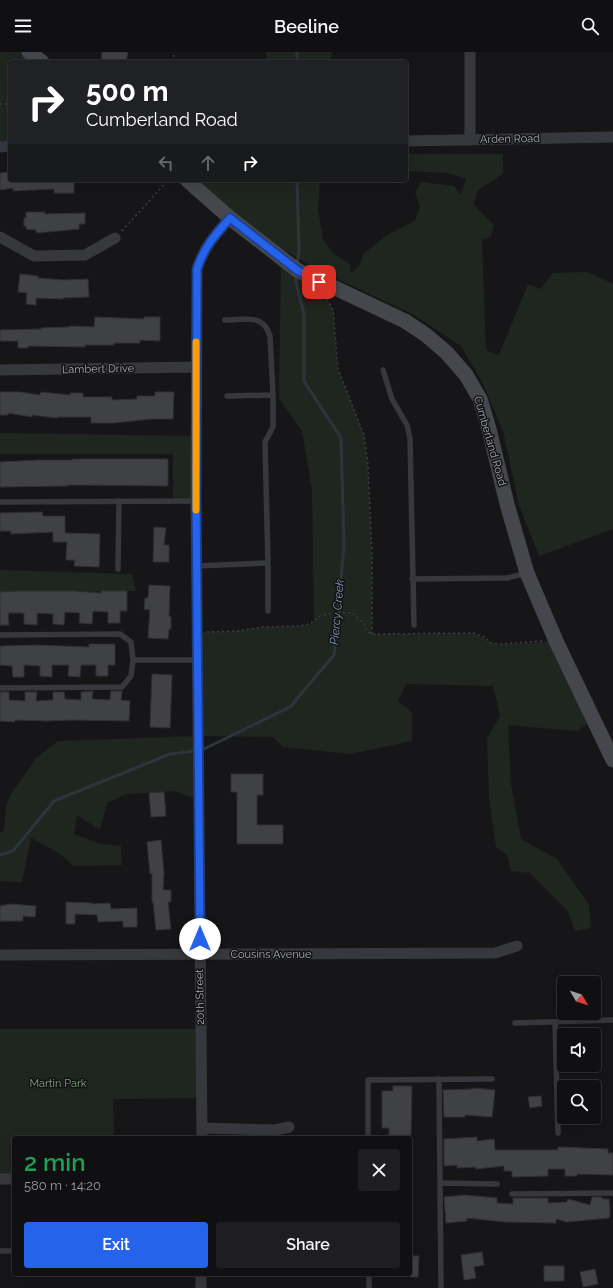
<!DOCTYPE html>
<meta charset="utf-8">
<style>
body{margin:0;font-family:Raleway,sans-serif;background:#1e1e20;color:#f1f3f6;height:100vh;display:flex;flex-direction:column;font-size:15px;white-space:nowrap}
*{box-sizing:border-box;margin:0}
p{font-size:13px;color:#9c9d9f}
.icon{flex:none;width:22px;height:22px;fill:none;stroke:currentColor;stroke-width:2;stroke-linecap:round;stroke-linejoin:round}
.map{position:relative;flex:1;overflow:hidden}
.details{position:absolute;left:12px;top:1084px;width:400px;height:140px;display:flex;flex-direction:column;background:#101012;border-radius:4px;box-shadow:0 4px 16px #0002,0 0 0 1px #303032}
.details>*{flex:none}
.guide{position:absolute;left:8px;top:8px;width:400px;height:122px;border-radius:4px;box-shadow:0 4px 16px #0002,0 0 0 1px #303032;background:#202124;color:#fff;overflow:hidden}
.needle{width:26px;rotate:129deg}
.tools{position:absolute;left:557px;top:924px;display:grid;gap:8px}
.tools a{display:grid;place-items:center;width:44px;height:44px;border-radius:4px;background:#101012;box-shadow:0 4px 16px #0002,0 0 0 1px #303032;font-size:20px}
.pin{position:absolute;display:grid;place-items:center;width:34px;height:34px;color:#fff;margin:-17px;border-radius:8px;box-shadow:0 2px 6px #0006}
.me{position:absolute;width:44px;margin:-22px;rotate:0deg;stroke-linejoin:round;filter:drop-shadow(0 0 3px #0008)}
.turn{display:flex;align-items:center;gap:14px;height:84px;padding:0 12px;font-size:18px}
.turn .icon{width:52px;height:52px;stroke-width:2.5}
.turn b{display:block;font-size:28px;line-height:34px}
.lanes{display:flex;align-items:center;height:38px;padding:0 12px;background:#0003;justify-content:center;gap:20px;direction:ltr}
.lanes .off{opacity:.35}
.round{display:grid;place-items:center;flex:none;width:42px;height:42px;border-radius:4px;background:#1e1e20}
.overview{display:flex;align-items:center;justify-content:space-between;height:68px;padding:0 12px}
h1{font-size:24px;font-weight:600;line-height:30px;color:#1e9e55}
.primary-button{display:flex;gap:8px;margin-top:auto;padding:8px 12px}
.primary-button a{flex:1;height:46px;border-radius:4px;background:#2563eb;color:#fff;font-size:16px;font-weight:600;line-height:46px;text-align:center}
.primary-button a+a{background:#1e1e20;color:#f1f3f6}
header{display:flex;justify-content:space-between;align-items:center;height:52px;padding:0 12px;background:#101012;font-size:18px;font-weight:600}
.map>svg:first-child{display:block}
.green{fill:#1e261f}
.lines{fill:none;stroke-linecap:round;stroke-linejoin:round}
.stream{stroke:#2c353c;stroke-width:3}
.building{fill:#404145;stroke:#303034}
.path{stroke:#3d3f44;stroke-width:1.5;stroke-dasharray:2 3;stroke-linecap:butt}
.lane{stroke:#37383d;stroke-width:5.5}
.street{stroke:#37383d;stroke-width:11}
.secondary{stroke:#45474d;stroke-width:15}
.route-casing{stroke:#184099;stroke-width:10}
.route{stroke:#2563eb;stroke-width:7}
.slow{stroke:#f59e0b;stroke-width:7}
.labels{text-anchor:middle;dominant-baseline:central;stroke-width:3;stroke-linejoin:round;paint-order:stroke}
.street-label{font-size:11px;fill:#a8adb8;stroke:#111113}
.park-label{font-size:11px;fill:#7fa381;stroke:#111113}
.water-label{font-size:12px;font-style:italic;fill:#7f9bb3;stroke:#111113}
</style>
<header><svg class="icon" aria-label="menu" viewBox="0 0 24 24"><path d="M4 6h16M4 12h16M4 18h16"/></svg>Beeline<svg class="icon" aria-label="search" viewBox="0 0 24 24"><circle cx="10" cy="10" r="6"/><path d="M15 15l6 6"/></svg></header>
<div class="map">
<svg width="613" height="1236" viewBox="0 0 613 1236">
<rect width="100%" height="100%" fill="#161618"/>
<!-- green -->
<path class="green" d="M0,0H29L42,10H10V94L0,95Z
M266,0H332L330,10H266Z
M406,102H503V122L477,139L474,153L494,173L491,185L482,187L486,298L499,303L528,232L540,237L553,221L588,220L613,232V477L539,504L519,453L503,379L482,330L461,294L414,263L312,215L260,183L198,128H320L318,157L323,187L333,201L350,212L351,221L359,214L364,201L390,181L415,169L420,155L415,140L421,130L454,134L461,143L466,127L448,121L406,119Z
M281,206L319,230L333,258L338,317L364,383L368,413L372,501V582L474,581C480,583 484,587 490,590C500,595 543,589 556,589L594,668L577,679L508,673L511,732L521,787L557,807L589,853L591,876L575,879L568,859L530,821L511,819L507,803L496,795L489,746L487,686L500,664L493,634L406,632L398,649L412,660V689L350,702L283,695L273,685L198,684V748L175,739L127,742L107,751L100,778L77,763L74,782L101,792L121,794L122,813L74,814L59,801L31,786L22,830L0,829V780L4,779L6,754L11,742L36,706L58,689L198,684L197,580L237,579L263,575L299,574L310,572L314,569L312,439L302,379L279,346Z
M0,381L196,384V446H173V402H0Z
M0,518L132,522L136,539L0,541Z
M0,977H201L202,1046L113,1047L114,1086H14V1127H0Z"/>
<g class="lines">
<!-- stream -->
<path class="stream" d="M297,10V0
M297,213L299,199L297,128
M202,698L290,655L334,603L344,493L341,386L304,329V262L296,231V223
M0,803L13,799L54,749L170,702L196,699"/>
</g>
<!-- building -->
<path class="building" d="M102,0H128L126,10L101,8Z
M8,120L9,128H74V141H54V137L13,139V136L0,138V121Z
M26,160H45V162L85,161V172H79V177L37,181L36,178L26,177V174H24V166H26Z
M20,222L38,224V226L64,228L88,227L89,245L63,246V247L36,246V253L26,252L27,241L18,240Z
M95,265L144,267V265H160V289L140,288V291H114V293H85V295L28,294V296H18V289H0V278L41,277V276L69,275V274L94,275Z
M0,340H20L40,343L41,340L70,343V341H83V345H112V348L137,347V344H155V340H174L173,367H151L113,371H91V365H57V366L32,363V365L8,361V363H0Z
M73,407H168V434L83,433H68V434L0,435V410L39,408H72Z
M42,460L43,464H65V481L100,482L99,515L74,514L75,508H66L67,490H53V480L11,482V479H0V461Z
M154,475L166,476L164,493H169V510H153Z
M149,533L170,534L169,564L171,565V577H169L168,587L148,586L150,558L144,557L145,546H148Z
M18,539H74L101,541V539H127V559H120V571H108V560L93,559L92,572L79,571L80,561L65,560L64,573L53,572V562L37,561V573L24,572V561H8L9,573H0V540Z
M89,592H115V613H108V624H96V613H81L80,625L68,624L69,613H52V625L40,624V614L24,613V625H13L12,614L0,613V594L37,593L89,595Z
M152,622L172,623L170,676L150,675Z
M93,639L92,647L110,648L111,639H122L121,648L130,649L129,669L73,668L47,669L15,668V670L0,669V640H9V648L25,649V640H37L36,649L53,648V640H64L65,647L81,648V640Z
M231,722H263V743H257V773H283V792H237V740H231Z
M164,740L166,764L151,765L149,741Z
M161,788L164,821L163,838H171V850H168L171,877L156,878L153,850H152V822H150L147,790Z
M66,850L92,851V852L110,851L111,857L137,856V875H123V869L98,870L97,863L75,862V872H66Z
M10,852L36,854L35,865L23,864V869H0V854Z
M393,1034H412L411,1083H389V1076H382V1039H393Z
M473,1036L495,1038L492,1065L465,1063V1065H444L443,1038L473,1037Z
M541,1044L542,1054L530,1056L528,1045Z
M477,1085V1089L494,1087L495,1098H558V1095L608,1097V1101H613V1123L577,1122V1124H565V1117H548V1124L512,1125V1119H504V1114L476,1117V1115L457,1116V1113L444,1114V1087Z
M465,1143L497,1146V1151L513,1152V1146H548V1151L567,1150L568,1147L590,1153L592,1145H602V1147H609L610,1162L609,1166L567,1170L556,1167V1171L505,1170L467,1166V1169L446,1171L444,1145Z
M482,1200L484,1213L474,1215L476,1226L464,1228L461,1203Z
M410,1204H419L418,1225H410Z
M544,1214H564V1229H544Z
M595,1217L598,1232L583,1235L580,1220Z"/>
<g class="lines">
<!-- path -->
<path class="path" d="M173,10L174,0
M0,52H10
M122,179L168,128
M327,247L333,258L338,317L364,383L368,413L372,501V582
M207,580L237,579L263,575L299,574L310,572L320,564L335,560L352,561L364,571L367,579L372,582L474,581L484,585L491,591L501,592L542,589"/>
<!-- lane -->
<path class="lane" d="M225,268C245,268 263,261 270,284L273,343
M383,318L392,347L407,373L410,386L414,573
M227,344L273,343V375L265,390L268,511
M0,450L196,449
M196,514L268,511V559
M118,517L119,449
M412,527L507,526L527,521
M0,583L120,582L131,590L133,608L131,624L122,635L0,636
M133,608H197
M555,970L558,1081
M515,971L613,968
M439,1027L441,1236
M368,1086V1028L492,1027
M440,1131L497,1132
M512,1142L613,1141
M0,1199H14
M369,1222V1236"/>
<!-- street -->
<path class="street" d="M470,88V0
M406,89L613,85
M0,95L10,94
M0,185L34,204L85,203L115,186
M0,318L196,315
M0,903L495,901L517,894
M202,1076L275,1078L289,1075
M202,1086L196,446L197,217C204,195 215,183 230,166
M0,1127H14
M201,1236V1222"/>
<!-- secondary -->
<path class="secondary" d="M29,0L42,10
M187,128L230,166L297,218L405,269L426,283L447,301L466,323L480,347L489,377L507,452L527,521L556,589L613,708"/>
</g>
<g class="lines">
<!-- route casing -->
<g class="route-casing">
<path id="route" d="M200,887L196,446L197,217C204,195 215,183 230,166L297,218L319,230"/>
</g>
<!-- route -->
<use href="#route" class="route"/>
<!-- slow -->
<path class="slow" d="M196,290V458"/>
</g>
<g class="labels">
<!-- street labels -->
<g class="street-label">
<text transform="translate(510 87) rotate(-1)">Arden Road</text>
<text transform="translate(98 317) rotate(-1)">Lambert Drive</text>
<text transform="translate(490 389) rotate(74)">Cumberland Road</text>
<text x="271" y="902">Cousins Avenue</text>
<text transform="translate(200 945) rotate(-91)">20th Street</text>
</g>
<!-- park labels -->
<g class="park-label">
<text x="58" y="1031">Martin Park</text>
</g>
<!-- water labels -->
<g class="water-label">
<text transform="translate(337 560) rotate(-85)">Piercy Creek</text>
</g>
</g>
</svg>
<div class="tools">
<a><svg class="needle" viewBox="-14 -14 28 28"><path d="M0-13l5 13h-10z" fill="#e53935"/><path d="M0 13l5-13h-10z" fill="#9c9d9f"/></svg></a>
<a><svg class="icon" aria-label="sound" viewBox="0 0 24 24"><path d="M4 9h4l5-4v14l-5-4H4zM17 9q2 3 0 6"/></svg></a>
<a><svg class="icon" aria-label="search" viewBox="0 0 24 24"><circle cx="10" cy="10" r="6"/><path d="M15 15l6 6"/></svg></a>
</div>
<div class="pin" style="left:319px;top:230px;background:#d93025"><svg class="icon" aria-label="arrive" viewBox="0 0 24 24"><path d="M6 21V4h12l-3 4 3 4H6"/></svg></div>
<svg class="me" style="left:200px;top:887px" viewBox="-20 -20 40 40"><circle r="19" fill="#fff"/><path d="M0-13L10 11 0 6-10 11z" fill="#2563eb"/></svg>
<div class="guide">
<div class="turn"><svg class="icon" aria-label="right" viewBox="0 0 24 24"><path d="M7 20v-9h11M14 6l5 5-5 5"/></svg><div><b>500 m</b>Cumberland Road</div></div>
<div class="lanes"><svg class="icon off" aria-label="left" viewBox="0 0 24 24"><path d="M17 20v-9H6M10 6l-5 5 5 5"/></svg><svg class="icon off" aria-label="ahead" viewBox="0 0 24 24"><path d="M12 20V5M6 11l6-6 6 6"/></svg><svg class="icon" aria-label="right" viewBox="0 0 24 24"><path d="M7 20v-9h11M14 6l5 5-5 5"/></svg></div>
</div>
<section class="details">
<div class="overview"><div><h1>2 min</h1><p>580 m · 14:20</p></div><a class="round"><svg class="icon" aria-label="close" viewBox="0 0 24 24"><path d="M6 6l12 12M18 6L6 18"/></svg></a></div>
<div class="primary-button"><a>Exit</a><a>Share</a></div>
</section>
</div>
